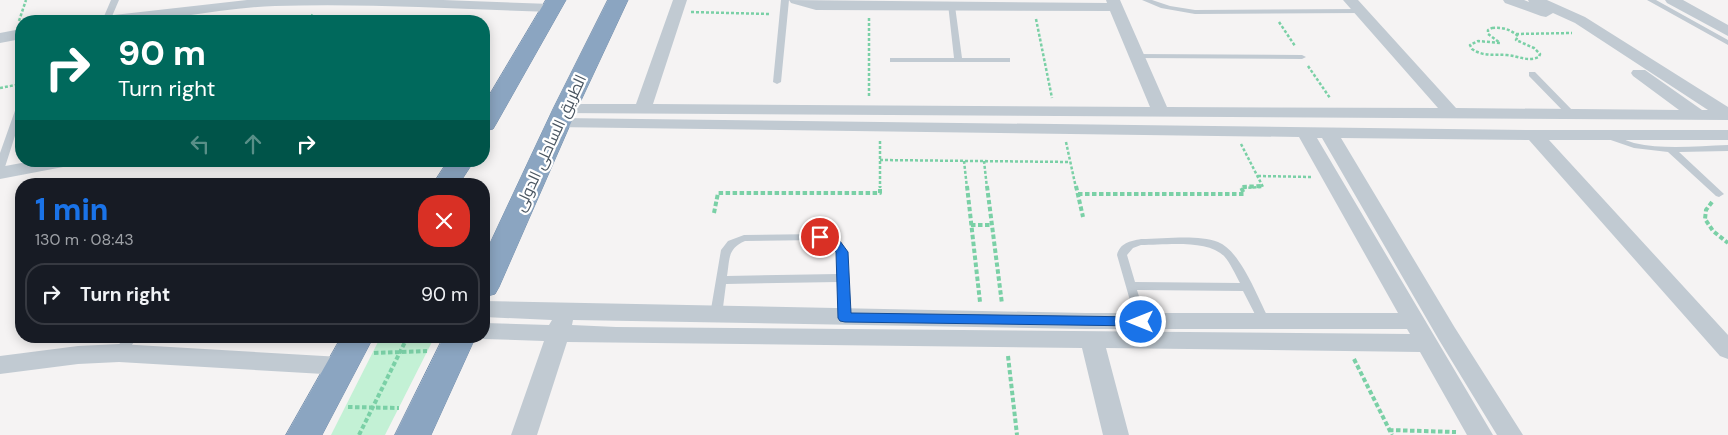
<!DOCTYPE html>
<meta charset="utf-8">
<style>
body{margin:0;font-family:"DM Sans",Cairo,sans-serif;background:#20242c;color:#f1f3f6;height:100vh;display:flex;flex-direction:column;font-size:19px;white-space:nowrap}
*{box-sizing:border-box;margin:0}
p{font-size:16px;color:#9ea1a6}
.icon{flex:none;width:28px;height:28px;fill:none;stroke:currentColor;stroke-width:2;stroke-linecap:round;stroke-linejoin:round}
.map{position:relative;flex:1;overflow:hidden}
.panel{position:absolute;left:15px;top:178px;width:475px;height:165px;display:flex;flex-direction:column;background:#171b24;border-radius:20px;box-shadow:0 2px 12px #0003}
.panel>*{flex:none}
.banner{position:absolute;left:15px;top:15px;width:475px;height:152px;border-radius:20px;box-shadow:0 2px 12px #0003;background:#00695c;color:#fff;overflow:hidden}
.pin{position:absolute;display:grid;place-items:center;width:42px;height:42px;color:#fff;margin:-21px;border:2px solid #fff;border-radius:50%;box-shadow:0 1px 5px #0007}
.me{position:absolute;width:55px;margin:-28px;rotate:270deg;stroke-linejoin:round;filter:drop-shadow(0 0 4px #0008)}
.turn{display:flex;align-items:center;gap:18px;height:105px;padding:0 20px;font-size:22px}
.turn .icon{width:65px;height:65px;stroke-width:2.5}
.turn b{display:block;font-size:35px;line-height:42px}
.lanes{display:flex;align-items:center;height:48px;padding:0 20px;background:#0003;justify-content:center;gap:25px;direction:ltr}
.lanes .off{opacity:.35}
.round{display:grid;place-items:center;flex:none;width:52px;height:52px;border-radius:20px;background:#20242c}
.head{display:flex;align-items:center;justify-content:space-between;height:85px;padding:0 20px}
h1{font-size:30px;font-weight:800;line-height:38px;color:#1a73e8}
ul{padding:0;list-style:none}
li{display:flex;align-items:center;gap:15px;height:62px;margin:0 10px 8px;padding:0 10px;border:2px solid #363941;border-radius:20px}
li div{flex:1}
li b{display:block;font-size:19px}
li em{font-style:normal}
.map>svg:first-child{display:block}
.green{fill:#c3f1d5}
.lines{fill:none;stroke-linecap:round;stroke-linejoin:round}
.highway-casing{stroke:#7690ad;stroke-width:1}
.path-far1{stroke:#7ad0a6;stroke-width:2.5;stroke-dasharray:3 2;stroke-linecap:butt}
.path{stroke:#7ad0a6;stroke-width:4;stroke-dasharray:4.5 2.5;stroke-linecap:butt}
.lane{fill:#c1cad2;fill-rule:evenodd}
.street{fill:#c1cad2;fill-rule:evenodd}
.highway{fill:#8ba5c1;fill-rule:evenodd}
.route{fill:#1a73e8;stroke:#114b97}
.labels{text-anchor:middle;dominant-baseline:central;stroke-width:4.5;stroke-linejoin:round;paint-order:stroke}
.street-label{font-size:16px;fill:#4a5661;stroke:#fff}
</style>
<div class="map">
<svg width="1728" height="435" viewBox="0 0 1728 435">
<rect width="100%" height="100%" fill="#f5f3f3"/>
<!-- green -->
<path class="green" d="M381,336H435L385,435H331Z"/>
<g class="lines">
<!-- highway casing -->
<g class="highway-casing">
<path id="highway" d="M546,0H566L496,124L493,129L484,131V104Z
M608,0H628L577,109L499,287L495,294L484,297V256L553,109Z
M448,161H474L459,184H433Z
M342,336H374L322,435H286Z
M444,336H476L431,435H395Z"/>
</g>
<!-- path-far1 -->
<path class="path-far1" d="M691,12L770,14
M869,18V97
M1036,19L1052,98
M19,21L26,0
M308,21L313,14
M1279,22L1295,46
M1492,28C1502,27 1510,29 1518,36L1516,40L1534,48L1540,54L1539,57C1527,62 1519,56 1507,55C1494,54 1484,57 1472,49L1470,45L1478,41L1500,43L1488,34V30Z
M1516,34L1572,33
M1308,66L1330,98
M0,88L21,84
M880,141V188
M1066,142L1076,188
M1241,144L1263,187L1241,188
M880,160L1070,162
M964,161L967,188
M984,161L987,188
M1258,176L1312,177"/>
<!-- path -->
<path class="path" d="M967,186L980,302
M987,186L1002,304
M1076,186L1083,217
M1078,194H1244L1241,187L1263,186
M1712,202L1706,210L1705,219L1713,231L1728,243
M714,213L718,193H880V186
M971,225H992
M374,353L427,351
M1008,356L1017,435
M1354,359L1392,435
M348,407L399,408
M1389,430L1456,432
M359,435L408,336"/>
<!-- lane -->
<path class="lane" d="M111,0H119L110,21H102Z
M781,0H789L781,82L777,84L773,82Z
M1142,0H1152L1170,6L1195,10L1360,9L1364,11L1360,13L1195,14L1161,8Z
M1647,0H1656L1728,40V45Z
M948,4H954L955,6L962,58H1010V62H890V58H954Z
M1135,54L1302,55L1306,57L1302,59L1138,58H1135Z
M1529,72H1535L1574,112L1575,114L1574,116H1568L1529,76Z
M21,102V117L5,167L0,170V153L17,105Z
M1605,132C1615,135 1624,140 1634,143C1665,150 1697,146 1728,145V151L1679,152L1724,194L1719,197L1716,196L1668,152L1634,148L1602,137L1601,135L1602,133Z
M820,234L835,239L847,252L851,318L849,321H841L839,318L838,282L726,284L722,315L720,318H712L710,315L721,250L728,241L744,235ZM819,240L827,243L837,253L838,274L727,276C730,259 727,249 745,241Z
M1141,239C1164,239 1197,234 1218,242C1241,251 1258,299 1270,321L1268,324H1260L1243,291L1137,290L1147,322L1145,325H1137L1117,255C1120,243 1130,241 1141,239ZM1141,245C1164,245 1207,239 1224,256C1231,264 1235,274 1240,283L1135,282L1127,255L1133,248Z
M125,336H137C132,345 126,359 115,356L113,353Z"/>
<!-- street -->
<path class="street" d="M247,0H443L551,4L556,5L558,8L556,11L551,12C459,9 366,3 275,6C216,8 156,25 97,21L100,18L105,16Z
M673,0H687L653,104L1150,107L1110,11L816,10L791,3L789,0L1107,3L1106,0H1120L1167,107L1438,108L1343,0H1358L1456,108L1679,110L1633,76L1631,73L1633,70H1645L1702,110H1708L1575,23L1553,13L1546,17L1541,16L1505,3L1503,0H1524L1529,2L1528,0H1547L1585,17L1728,107V120L559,113L556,109L559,105L565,104H636Z
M1665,0H1683L1728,25V36L1667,3Z
M21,29V39L0,43V33Z
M559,118L1534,130H1728V140H1549L1728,335V359L1720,356L1529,140L1341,138L1455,328L1523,435H1497L1439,340L1322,138H1317L1493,435H1467L1420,352L1106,348L1129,435H1103L1082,348L567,342L537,435H511L544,341L484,339L476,336H484V323L549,325L552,320L484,317V301L1086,313H1398L1299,137L553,127L550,123L553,119ZM573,320L1086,329H1407L1410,334L616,327L572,325Z
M32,161H72L70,165L63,167L0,179V167Z
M119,344L341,357L349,360L353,366L349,372L341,375L119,362L78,364L0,374V356L78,346Z"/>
<!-- highway -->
<use href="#highway" class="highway"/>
</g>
<!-- route -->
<path class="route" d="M820,233L840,241L848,252L851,313L1141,317L1145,318L1147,322L1145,325L1141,326L845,322L840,321L838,318L836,252C830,244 820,244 814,237Z"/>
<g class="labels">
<!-- street labels -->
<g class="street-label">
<text transform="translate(550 143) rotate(-65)">الطريق الساحلى الدولى</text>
</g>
</g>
</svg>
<div class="pin" style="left:820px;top:237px;background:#d93025"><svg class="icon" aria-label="arrive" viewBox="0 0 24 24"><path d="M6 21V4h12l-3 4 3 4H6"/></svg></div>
<svg class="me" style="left:1141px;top:322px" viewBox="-20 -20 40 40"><circle r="17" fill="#1a73e8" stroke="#fff" stroke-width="3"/><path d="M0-11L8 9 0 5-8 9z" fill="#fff"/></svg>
<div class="banner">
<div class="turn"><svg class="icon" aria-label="right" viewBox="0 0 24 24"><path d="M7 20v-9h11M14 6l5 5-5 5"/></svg><div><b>90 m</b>Turn right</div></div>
<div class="lanes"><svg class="icon off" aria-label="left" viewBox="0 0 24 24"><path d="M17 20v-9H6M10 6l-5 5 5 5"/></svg><svg class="icon off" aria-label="ahead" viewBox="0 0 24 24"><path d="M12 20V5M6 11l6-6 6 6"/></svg><svg class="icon" aria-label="right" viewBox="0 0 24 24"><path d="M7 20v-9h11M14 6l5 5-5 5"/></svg></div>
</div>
<section class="panel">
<div class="head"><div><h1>1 min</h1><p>130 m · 08:43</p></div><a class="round" style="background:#d93025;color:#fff"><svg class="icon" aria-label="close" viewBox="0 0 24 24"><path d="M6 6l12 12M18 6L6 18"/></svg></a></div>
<ul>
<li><svg class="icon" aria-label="right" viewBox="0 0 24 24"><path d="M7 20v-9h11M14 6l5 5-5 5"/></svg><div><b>Turn right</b></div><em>90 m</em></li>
</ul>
</section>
</div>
